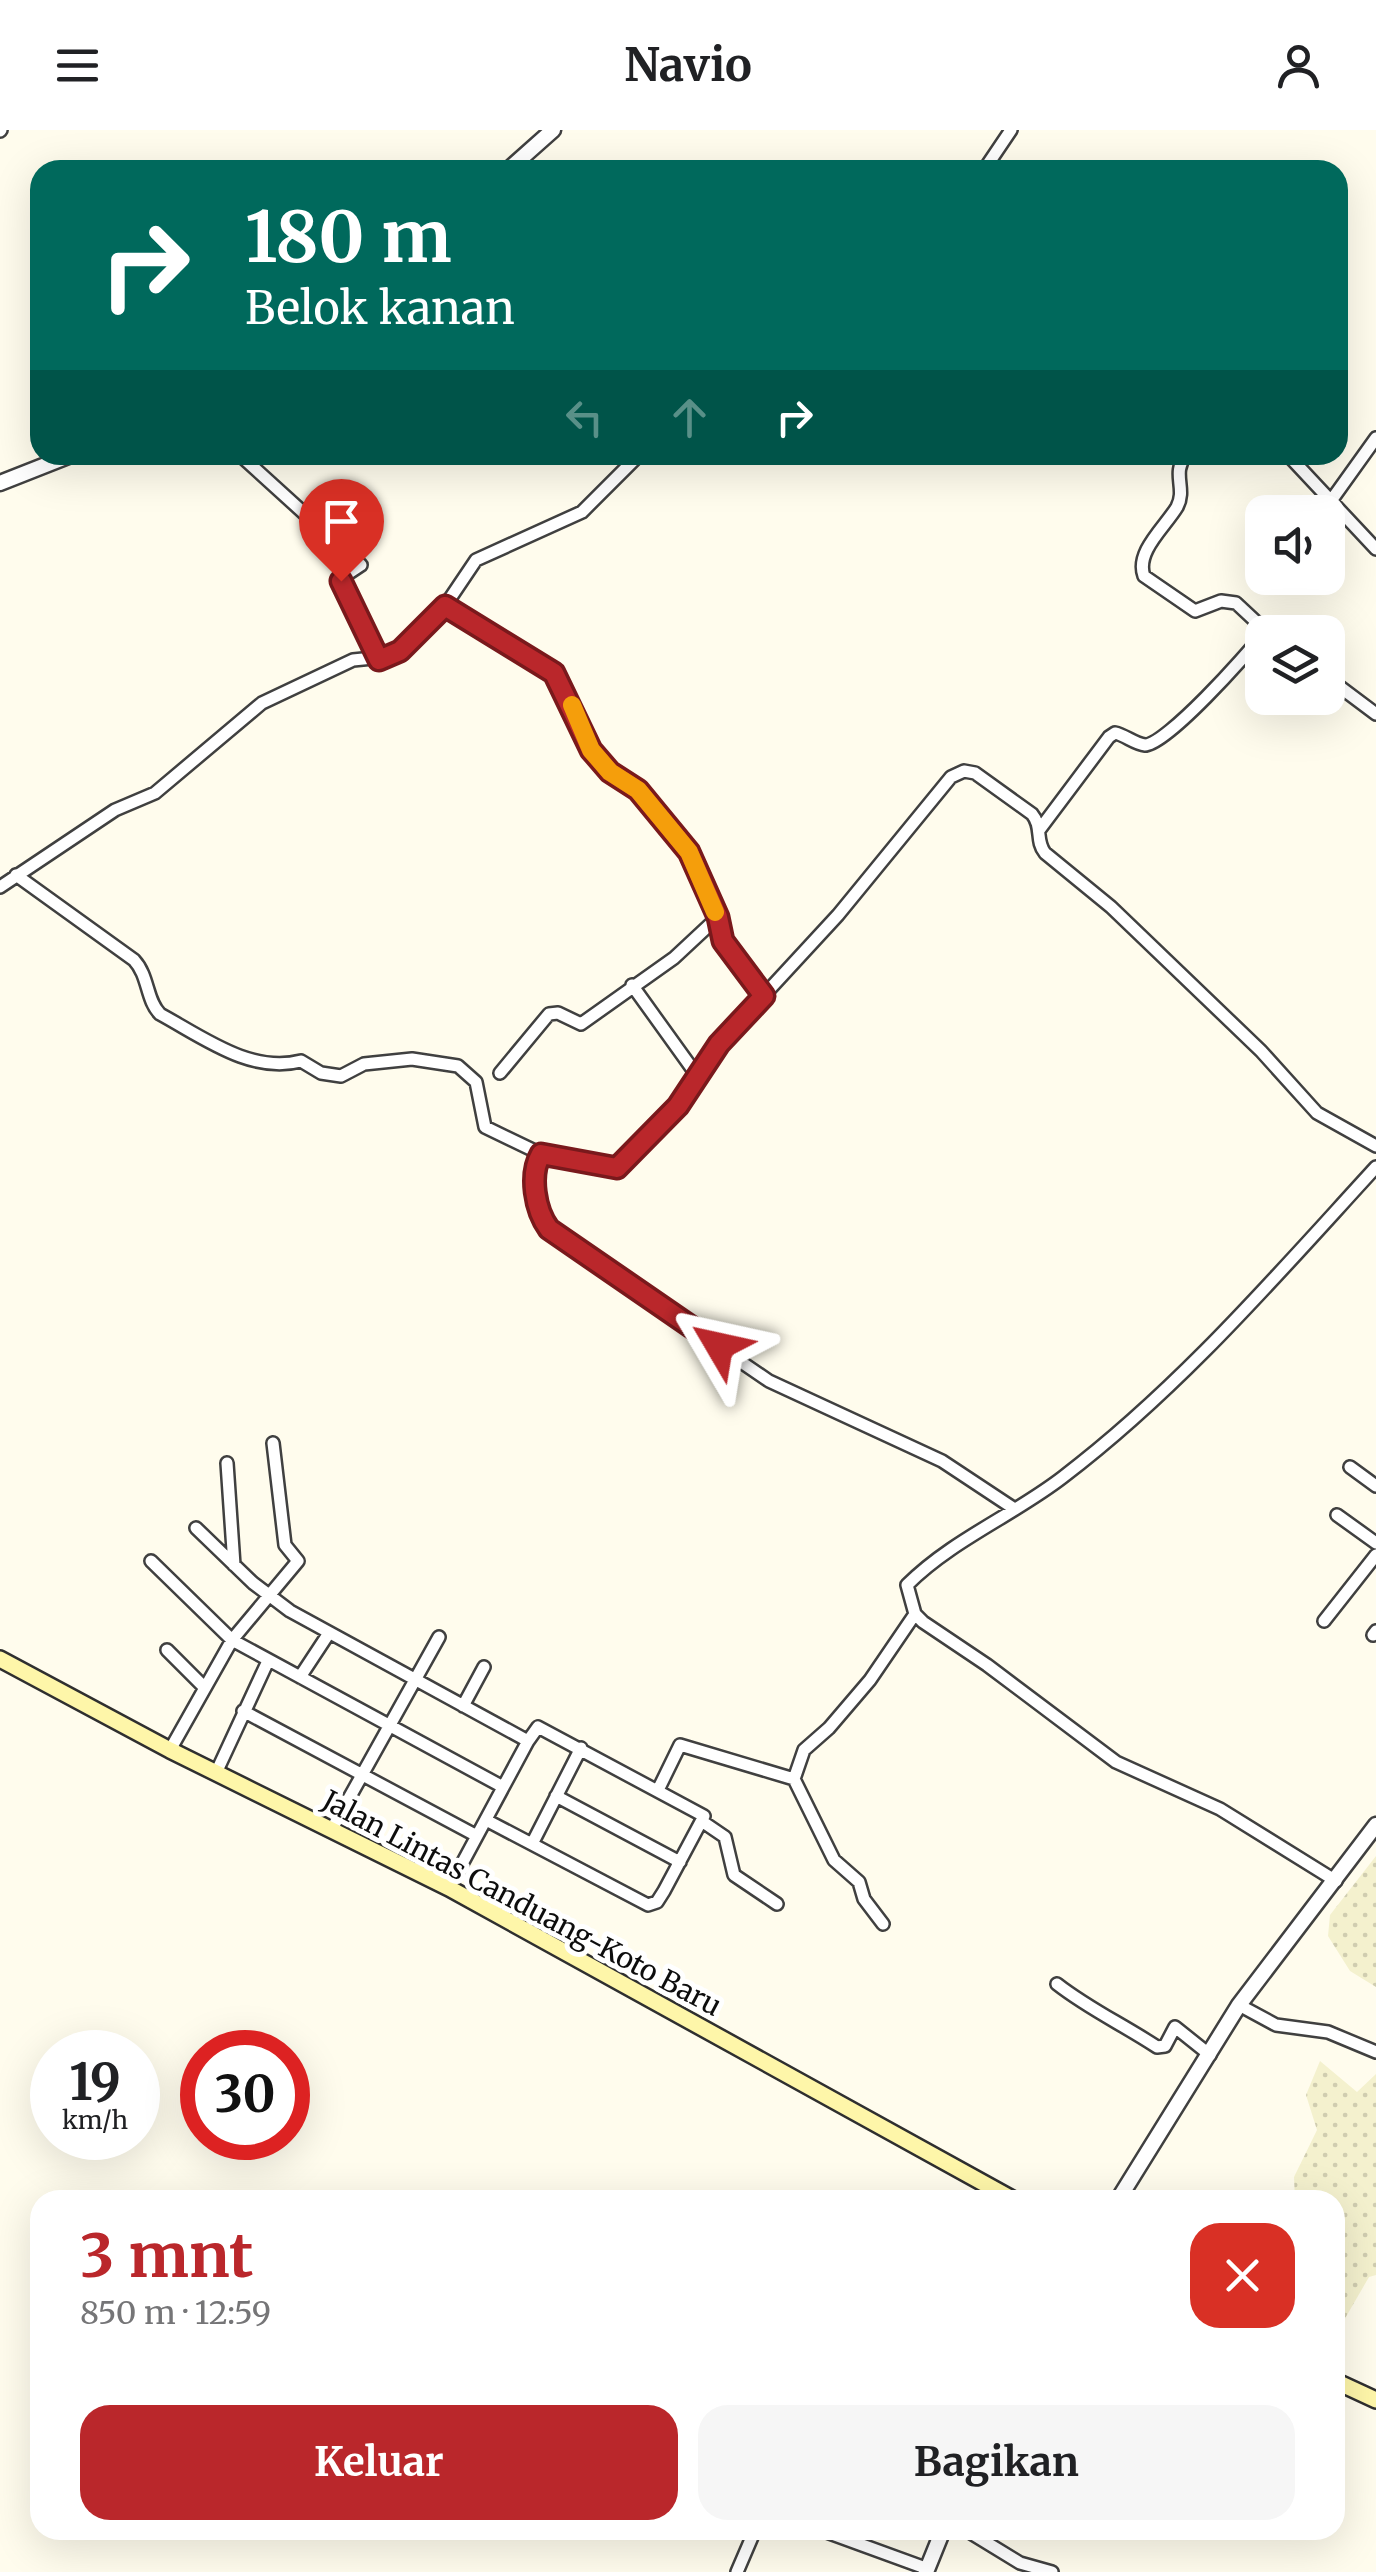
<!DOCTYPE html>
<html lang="id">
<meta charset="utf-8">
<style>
body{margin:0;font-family:Merriweather,serif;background:#f6f6f6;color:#202124;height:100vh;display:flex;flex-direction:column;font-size:38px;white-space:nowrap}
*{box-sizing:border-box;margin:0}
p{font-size:32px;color:#757577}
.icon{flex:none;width:55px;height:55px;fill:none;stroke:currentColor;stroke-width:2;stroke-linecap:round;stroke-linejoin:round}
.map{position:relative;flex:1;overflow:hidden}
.side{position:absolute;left:30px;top:2060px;width:1315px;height:350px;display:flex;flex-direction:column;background:#fff;border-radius:30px;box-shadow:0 10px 40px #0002}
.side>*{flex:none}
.hud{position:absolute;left:30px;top:30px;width:1318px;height:305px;border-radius:30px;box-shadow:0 10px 40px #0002;background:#00695c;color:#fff;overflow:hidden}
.tools{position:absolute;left:1245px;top:365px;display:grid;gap:20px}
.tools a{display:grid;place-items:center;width:100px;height:100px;border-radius:20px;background:#fff;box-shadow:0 10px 40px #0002;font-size:50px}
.speed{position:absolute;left:30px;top:1900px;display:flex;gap:20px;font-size:50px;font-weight:700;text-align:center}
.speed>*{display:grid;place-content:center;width:130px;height:130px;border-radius:50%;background:#fff;box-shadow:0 10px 40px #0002;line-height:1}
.speed small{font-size:25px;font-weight:400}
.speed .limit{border:15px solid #d22;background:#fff;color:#111}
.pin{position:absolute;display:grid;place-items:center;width:85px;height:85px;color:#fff;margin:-102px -42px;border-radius:50% 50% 50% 0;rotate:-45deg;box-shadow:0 0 10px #0007}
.pin .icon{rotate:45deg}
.me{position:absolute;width:110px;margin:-55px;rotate:306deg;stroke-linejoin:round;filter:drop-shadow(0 0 8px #0008)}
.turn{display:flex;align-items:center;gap:35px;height:210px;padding:0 50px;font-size:45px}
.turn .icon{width:130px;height:130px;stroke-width:2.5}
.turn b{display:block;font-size:70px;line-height:85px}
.lanes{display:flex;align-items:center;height:95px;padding:0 50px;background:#0003;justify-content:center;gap:50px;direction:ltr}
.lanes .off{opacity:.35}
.round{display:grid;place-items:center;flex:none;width:105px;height:105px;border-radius:30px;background:#f6f6f6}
.head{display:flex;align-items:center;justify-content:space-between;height:170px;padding:0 50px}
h1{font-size:60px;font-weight:700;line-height:75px;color:#ba272b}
.primary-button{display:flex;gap:20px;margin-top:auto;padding:20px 50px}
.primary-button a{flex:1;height:115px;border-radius:30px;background:#ba272b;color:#fff;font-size:40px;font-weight:700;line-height:115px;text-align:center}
.primary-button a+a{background:#f6f6f6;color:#202124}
header{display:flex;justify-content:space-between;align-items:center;height:130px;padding:0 50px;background:#fff;font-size:45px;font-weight:700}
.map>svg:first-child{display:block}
.farmland{fill:url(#farmland-dots)}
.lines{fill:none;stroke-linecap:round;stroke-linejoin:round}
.minor-casing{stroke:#404040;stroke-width:16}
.tertiary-casing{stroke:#404040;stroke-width:19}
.secondary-casing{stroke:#2f2f2f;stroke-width:20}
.minor{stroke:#fff;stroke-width:11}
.tertiary{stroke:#fff;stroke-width:14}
.secondary{stroke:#fef6a9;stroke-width:15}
.route-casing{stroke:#79191c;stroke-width:25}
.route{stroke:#ba272b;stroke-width:18}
.slow{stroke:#f59e0b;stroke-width:18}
.labels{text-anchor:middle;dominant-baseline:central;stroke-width:10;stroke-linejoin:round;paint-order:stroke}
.street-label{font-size:28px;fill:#0d0d0d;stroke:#fff}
</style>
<header><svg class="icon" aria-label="menu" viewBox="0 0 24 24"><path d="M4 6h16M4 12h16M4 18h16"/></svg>Navio<svg class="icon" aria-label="person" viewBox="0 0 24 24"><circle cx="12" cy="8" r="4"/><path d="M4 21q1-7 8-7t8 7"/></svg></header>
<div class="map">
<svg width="1376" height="2442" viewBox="0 0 1376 2442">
<defs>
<pattern id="farmland-dots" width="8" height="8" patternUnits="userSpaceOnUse" patternTransform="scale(2.5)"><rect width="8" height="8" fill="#f4f1ce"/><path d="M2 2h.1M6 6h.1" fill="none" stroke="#d0cdb0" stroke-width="1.8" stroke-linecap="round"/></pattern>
</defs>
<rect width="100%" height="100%" fill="#fffced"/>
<!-- farmland -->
<path class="farmland" d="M1376,1726V1857L1350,1841L1328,1806L1330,1785Z
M1320,1931L1357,1962L1376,1944V2145L1369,2147L1336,2204L1335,2070H1295L1294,2047L1317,2000L1306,1965Z"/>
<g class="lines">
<!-- minor casing -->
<g class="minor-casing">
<path id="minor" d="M0,1L1,0
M984,40L1011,0
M240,325L361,435L343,447L342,456L379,530
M1186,325C1171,344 1187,358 1177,377C1165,397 1135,422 1144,446L1195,481L1221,471L1236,473L1266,501
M1288,325L1376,419
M1333,368L1376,308
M445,476L554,543L591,620L610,641L639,660L689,722L718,787L723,811L764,866
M1328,548L1376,584
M1040,699L1109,607L1115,603C1125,605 1135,614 1145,615C1166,615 1247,525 1262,505
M16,745L134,830C149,846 146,870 160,884C204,908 251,944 301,931L321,943L341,946L364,934L412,929L458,936L476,952L485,997L541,1024L617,1038L678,975L719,914L838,785L951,647L964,641L975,643L1032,684C1043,697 1035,711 1045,723L1111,777L1261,921L1317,983L1376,1016
M0,757L115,680L155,663L262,573L353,530L393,526L445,476L476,430L582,382L639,325
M632,855L696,944
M500,943L549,884L558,883L581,894L674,828L718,787
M541,1024C526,1051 538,1089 560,1108L769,1251L942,1331L1013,1378
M227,1333L234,1435
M1350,1337L1376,1356
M1337,1385L1376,1413
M196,1398L253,1453L290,1481L528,1611
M151,1431L232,1510L503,1657
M1324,1491L1376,1425
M1373,1505L1376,1501
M167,1520L205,1558
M300,1547L329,1503
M463,1576L484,1537
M243,1581L477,1706
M170,1620L232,1510L298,1431L285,1415L273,1313
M216,1643L268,1531
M794,1649L834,1730L859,1752L864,1769L883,1794
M659,1658L680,1615L794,1649L804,1620L829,1598L870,1550L915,1484
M556,1666L680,1732
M703,1692L725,1707L734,1745L777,1774
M333,1697L439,1507
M533,1712L581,1618
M1336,1751L1220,1679L1116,1632L987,1535L923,1492L915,1484L907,1455C952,1410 1014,1385 1063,1347C1180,1258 1277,1145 1376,1037
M449,1758L528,1611L538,1597L704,1686L664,1761L657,1772L648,1775L486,1690
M1057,1854C1089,1879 1122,1894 1157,1917L1165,1916L1175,1897L1210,1925
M1239,1875L1276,1895L1328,1902L1376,1922
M821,2400L928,2439
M966,2400L1020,2433L1052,2442
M737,2442L755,2400"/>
</g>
<!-- tertiary casing -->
<g class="tertiary-casing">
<path id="tertiary" d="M508,40L553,0
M0,353L71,325
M1118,2070L1239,1875L1376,1695
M926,2442L943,2400"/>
</g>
<!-- secondary casing -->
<g class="secondary-casing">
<path id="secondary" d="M0,1529L170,1620L449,1758L1014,2070
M1335,2251L1376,2270"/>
</g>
<!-- minor -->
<use href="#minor" class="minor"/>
<!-- tertiary -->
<use href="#tertiary" class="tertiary"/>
<!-- secondary -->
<use href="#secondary" class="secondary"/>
</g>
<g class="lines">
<!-- route casing -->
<g class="route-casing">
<path id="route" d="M341,451L379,530L400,521L445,476L554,543L591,620L610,642L638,660L689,722L718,787L723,811L764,866L719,914L678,976L617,1038L541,1024C529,1045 535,1080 549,1099L719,1216"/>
</g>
<!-- route -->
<use href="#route" class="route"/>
<!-- slow -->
<path class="slow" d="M572,575L591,620L610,642L638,660L689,722L715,782"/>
</g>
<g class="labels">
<!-- street labels -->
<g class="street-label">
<text transform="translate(522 1773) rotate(28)">Jalan Lintas Canduang-Koto Baru</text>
</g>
</g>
</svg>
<div class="tools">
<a><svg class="icon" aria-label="sound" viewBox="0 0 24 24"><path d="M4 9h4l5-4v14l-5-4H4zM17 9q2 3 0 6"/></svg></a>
<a><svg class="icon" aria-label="layers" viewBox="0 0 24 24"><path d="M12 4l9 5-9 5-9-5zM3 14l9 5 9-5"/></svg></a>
</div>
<div class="speed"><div>19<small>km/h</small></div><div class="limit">30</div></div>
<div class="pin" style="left:341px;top:451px;background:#d93025"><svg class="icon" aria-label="arrive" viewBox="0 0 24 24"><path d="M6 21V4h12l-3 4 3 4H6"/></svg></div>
<svg class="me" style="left:719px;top:1216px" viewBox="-20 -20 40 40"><path d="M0-17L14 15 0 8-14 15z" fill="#ba272b" stroke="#fff" stroke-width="4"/></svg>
<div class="hud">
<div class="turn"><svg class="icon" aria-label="right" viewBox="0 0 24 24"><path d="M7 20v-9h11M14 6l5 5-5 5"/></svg><div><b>180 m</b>Belok kanan</div></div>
<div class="lanes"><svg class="icon off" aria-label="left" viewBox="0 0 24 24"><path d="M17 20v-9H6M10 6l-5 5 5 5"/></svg><svg class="icon off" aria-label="ahead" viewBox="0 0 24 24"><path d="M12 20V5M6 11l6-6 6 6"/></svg><svg class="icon" aria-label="right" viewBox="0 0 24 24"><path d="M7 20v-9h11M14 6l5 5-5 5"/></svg></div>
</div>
<section class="side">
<div class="head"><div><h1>3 mnt</h1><p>850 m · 12:59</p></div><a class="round" style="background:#d93025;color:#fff"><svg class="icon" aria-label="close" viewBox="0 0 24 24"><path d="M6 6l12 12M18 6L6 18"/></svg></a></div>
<div class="primary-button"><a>Keluar</a><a>Bagikan</a></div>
</section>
</div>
